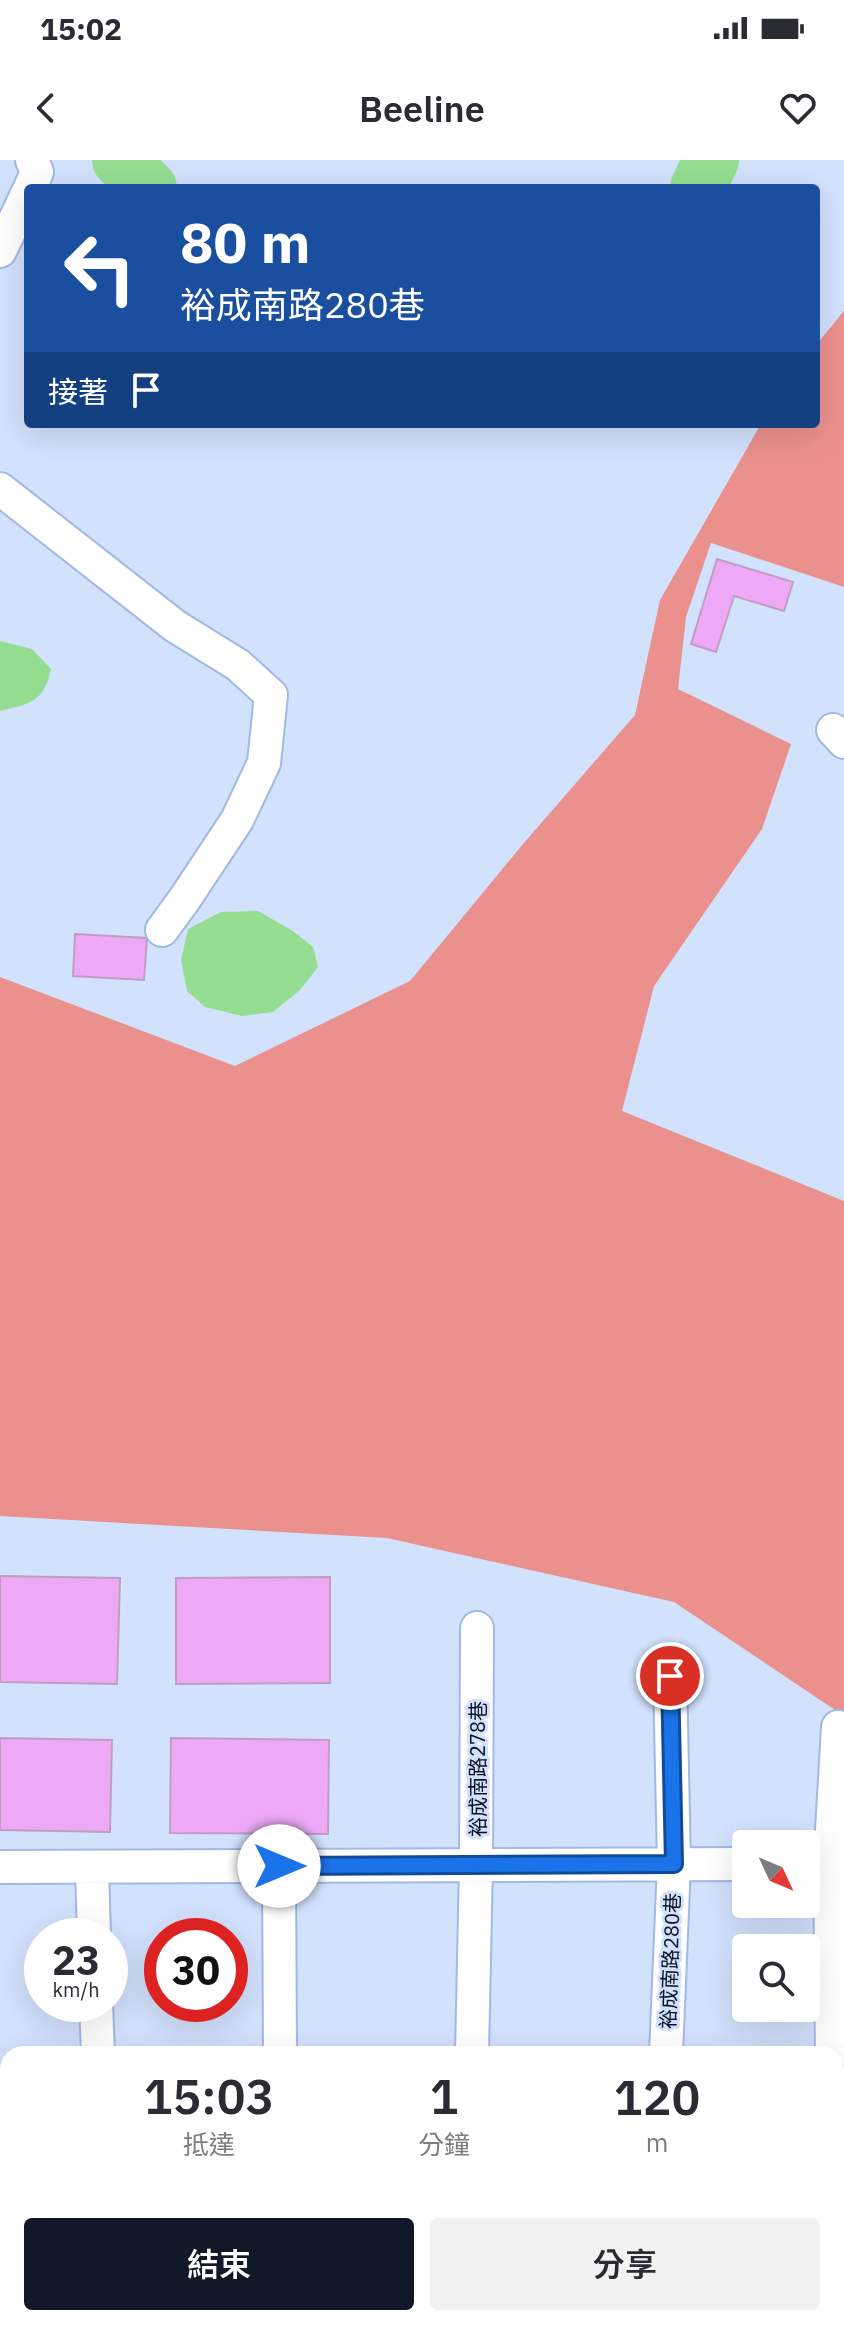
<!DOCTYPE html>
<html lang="zh-TW">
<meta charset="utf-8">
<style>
body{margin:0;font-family:"IBM Plex Sans","Noto Sans TC",sans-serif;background:#f2f2f3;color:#2b2b33;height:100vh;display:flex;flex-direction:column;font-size:30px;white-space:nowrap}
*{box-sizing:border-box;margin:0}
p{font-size:26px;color:#7c7c81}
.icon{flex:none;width:44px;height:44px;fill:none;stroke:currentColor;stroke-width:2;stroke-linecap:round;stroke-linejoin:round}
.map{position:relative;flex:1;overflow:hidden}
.details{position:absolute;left:0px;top:1886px;width:844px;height:280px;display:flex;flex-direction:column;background:#fff;border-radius:24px 24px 0 0;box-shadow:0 8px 32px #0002}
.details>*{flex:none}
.banner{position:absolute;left:24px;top:24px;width:796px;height:244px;border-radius:8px;box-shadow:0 8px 32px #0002;background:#1a4fa0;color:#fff;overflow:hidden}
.needle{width:52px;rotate:134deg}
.fabs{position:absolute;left:732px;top:1670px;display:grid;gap:16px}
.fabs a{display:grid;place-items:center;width:88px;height:88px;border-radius:8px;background:#fff;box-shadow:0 8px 32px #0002;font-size:40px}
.speed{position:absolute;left:24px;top:1758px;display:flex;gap:16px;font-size:40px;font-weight:700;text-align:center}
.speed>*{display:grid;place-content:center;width:104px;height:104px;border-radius:50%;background:#fff;box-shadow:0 8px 32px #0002;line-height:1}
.speed small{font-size:20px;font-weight:400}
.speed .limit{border:12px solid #d22;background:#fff;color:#111}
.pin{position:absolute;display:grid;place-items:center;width:68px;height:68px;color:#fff;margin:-34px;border:4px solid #fff;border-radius:50%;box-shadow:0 2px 8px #0007}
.me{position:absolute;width:88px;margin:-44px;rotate:90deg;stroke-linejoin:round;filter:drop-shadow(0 0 6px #0008)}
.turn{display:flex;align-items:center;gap:28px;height:168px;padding:0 24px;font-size:36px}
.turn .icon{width:104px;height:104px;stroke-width:2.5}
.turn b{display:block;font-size:56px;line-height:68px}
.then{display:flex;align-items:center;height:76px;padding:0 24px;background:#0003;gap:16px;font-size:30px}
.eta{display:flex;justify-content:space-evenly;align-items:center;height:136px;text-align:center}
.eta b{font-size:48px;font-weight:600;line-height:56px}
.cta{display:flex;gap:16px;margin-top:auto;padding:16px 24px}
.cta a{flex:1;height:92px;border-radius:8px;background:#111827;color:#fff;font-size:32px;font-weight:600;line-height:92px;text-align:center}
.cta a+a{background:#f2f2f3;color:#2b2b33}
.status{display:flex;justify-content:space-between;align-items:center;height:56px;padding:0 40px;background:#fff;direction:ltr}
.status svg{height:22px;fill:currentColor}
header{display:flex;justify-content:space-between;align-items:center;height:104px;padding:0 24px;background:#fff;font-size:36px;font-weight:600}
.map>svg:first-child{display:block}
.green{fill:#ea918d}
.water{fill:#95dd90}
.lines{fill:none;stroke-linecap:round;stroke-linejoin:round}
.river{stroke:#95dd90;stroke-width:56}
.building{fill:#eda9f6;stroke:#c19dc5;stroke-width:2}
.minor-casing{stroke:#a1b9e5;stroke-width:36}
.minor{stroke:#fff;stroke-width:32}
.route-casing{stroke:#114b97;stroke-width:20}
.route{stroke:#1a73e8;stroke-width:14}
.labels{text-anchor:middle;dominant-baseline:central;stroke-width:6;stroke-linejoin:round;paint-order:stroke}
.street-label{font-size:20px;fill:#0a1222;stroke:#d2e1fc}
</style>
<div class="status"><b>15:02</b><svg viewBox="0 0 49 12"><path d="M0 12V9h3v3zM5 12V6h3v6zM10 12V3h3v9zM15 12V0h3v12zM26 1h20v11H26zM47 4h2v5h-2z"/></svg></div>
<header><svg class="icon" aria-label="back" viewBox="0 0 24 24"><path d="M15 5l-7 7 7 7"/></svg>Beeline<svg class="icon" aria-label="heart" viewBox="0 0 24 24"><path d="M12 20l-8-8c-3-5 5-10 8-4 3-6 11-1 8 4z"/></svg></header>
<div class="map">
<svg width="844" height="2166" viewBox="0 0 844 2166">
<rect width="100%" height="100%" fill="#d2e1fc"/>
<!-- green -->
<path class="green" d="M844,151V427L711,383L686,457L678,529L791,584L762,669L654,826L622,951L844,1041V1556L674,1442L387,1378L0,1356V817L235,906L410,821L523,684L635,555L660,440L761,264H816V185Z
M844,1602V2166L836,2158V1894Z"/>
<!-- water -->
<path class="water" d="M0,481L32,489L51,509C44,542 30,544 0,551Z
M258,751L293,771L313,787L318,807L300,830L273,852L242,856L205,847L187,831L181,800L188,769L221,752Z"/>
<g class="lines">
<!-- river -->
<path class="river" d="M120,0L149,28
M698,28L711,0"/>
</g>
<!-- building -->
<path class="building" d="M717,399L793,422L784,451L734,436L716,492L691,484Z
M75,774L147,778L144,820L73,816Z
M0,1416L120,1418L117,1524L0,1522Z
M330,1417V1523L176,1524V1418Z
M0,1578L112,1580L110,1672L0,1670Z
M171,1578L329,1580L328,1674L170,1673Z"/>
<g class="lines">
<!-- minor casing -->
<g class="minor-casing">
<path id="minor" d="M30,28L37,12L32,0
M0,91L28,32
M0,329L175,466L238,505L271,535L264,603L237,660L184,740L162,770
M833,570L844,582
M279,1706L280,1894
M0,1707L746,1704
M92,1707L94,1776
M96,1844L98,1894
M472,1894L476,1705L477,1468
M666,1894L674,1704L670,1516
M832,1894L830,1704L838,1567
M106,2158V2166
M280,2158V2166
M834,2158V2166
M465,2166L466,2158
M655,2166V2158"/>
</g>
<!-- minor -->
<use href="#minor" class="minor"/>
</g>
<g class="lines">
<!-- route casing -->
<g class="route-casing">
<path id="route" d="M279,1706L674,1704L670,1516"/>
</g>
<!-- route -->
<use href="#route" class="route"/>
</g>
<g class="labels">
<!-- street labels -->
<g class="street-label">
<text transform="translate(477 1609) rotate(-90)">裕成南路278巷</text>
<text transform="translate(670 1801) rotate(-88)">裕成南路280巷</text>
</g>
</g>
</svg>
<div class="fabs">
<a><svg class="needle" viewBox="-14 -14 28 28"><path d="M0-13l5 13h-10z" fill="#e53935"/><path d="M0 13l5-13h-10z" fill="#7c7c81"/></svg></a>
<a><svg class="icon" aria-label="search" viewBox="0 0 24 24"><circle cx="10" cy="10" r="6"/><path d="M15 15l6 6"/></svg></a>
</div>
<div class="speed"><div>23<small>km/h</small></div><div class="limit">30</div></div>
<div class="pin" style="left:670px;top:1516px;background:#d93025"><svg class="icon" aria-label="arrive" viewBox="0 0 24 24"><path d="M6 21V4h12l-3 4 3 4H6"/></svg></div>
<svg class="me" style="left:279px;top:1706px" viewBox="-20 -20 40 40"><circle r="19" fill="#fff"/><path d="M0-13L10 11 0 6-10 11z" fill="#1a73e8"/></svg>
<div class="banner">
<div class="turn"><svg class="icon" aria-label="left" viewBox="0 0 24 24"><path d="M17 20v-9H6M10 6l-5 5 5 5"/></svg><div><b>80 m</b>裕成南路280巷</div></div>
<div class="then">接著<svg class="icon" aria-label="arrive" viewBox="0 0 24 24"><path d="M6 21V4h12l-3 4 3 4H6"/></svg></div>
</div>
<section class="details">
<div class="eta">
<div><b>15:03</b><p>抵達</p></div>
<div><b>1</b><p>分鐘</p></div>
<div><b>120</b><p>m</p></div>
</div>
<div class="cta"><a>結束</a><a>分享</a></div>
</section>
</div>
